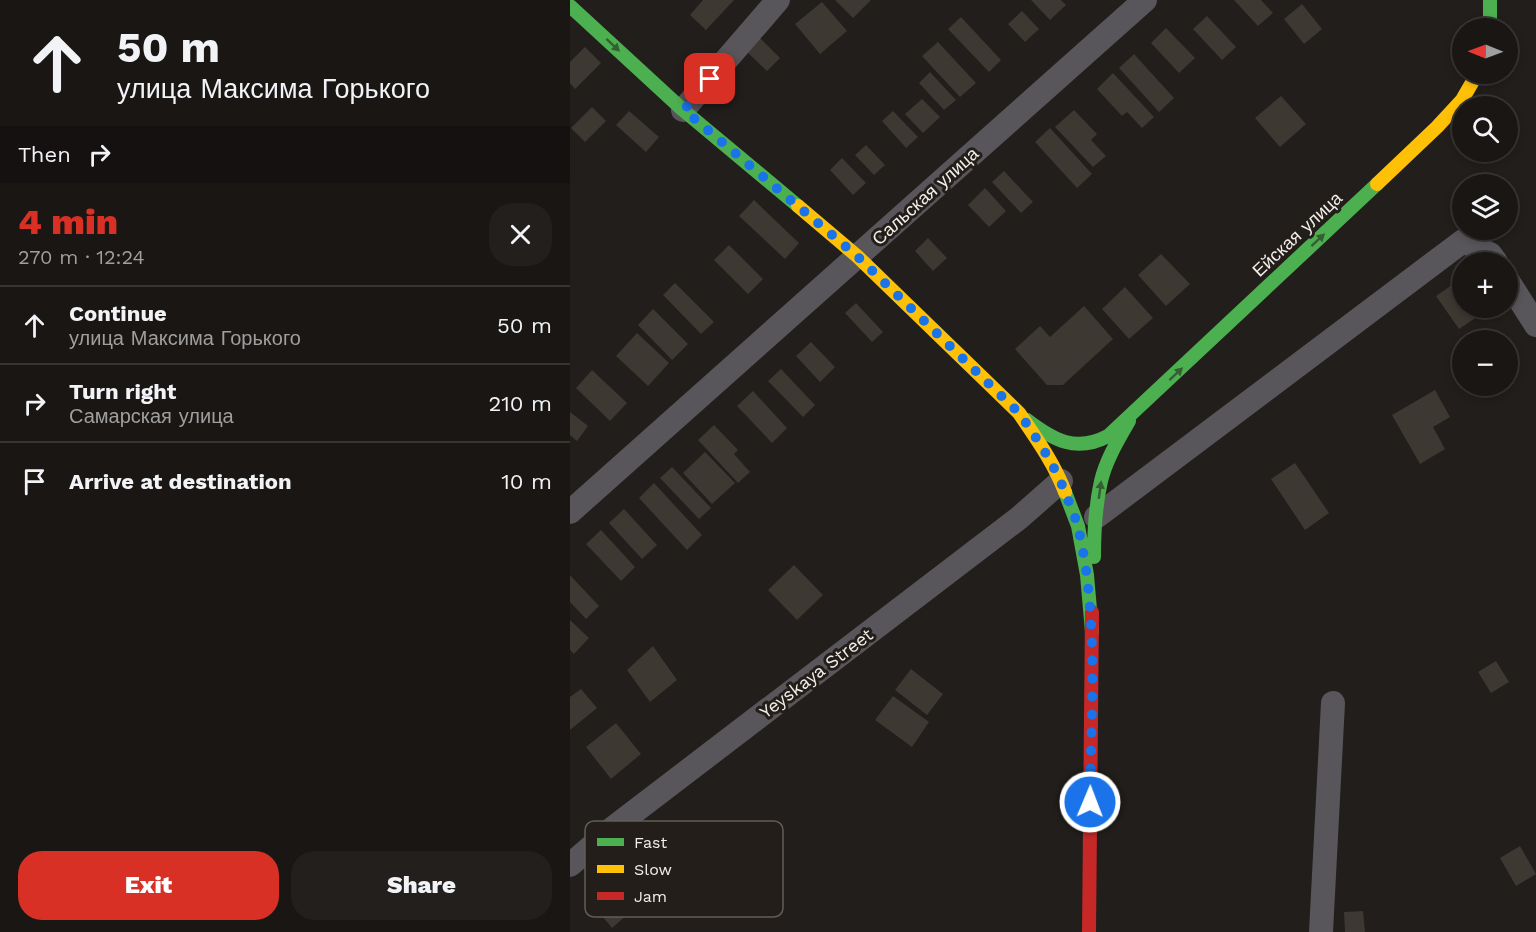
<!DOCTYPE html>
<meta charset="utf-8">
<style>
body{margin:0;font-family:"Work Sans",sans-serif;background:#221f1d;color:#f1f3f6;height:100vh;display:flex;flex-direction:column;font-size:22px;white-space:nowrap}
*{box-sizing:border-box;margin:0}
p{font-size:20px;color:#9f9fa0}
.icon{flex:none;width:33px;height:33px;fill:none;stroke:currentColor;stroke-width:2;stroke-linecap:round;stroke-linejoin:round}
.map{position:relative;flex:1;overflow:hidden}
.details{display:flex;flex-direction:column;background:#191614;width:570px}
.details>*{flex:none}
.guide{background:#191614;color:#f1f3f6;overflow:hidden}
.needle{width:39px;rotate:271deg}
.buttons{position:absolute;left:882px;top:18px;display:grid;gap:12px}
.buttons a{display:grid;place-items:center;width:66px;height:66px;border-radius:50%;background:#191614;box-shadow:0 3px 9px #0003,0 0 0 2px #373534;font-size:30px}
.pin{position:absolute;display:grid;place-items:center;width:51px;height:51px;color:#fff;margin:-26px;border-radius:12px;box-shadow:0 3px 9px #0006}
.me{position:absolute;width:66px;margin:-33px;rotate:1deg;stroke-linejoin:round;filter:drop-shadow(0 0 4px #0008)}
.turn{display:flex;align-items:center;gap:21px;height:126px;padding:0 18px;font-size:27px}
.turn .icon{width:78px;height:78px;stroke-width:2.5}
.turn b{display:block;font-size:42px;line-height:51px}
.then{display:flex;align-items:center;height:57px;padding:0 18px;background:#0003;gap:12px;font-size:22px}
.round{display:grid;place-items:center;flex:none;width:63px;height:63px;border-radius:24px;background:#221f1d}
.headline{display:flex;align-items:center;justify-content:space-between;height:102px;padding:0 18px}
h1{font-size:36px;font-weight:800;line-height:45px;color:#d93025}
.primary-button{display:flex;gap:12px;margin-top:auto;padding:12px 18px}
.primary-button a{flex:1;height:69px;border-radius:24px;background:#d93025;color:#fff;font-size:24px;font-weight:800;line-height:69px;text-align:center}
.primary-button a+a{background:#221f1d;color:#f1f3f6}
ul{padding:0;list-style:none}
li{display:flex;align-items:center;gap:18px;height:78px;padding:0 18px;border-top:2px solid #373534}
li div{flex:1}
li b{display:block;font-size:22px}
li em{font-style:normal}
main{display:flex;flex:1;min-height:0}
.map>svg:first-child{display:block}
.building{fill:#3d3831}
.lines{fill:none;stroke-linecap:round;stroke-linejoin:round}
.street{stroke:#59565b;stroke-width:24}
.fast{stroke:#4caf50;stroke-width:14}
.slow{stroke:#ffc107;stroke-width:14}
.jam{stroke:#c62828;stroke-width:14}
.oneway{fill:#355f32}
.route{stroke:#1a73e8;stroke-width:10;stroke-dasharray:0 18}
.labels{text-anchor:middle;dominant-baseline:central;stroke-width:6;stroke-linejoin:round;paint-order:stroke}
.street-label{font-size:18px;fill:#f2efeb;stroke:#231e19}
.key{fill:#231e19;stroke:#615d58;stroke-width:1.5}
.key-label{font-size:16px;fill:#f2efeb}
</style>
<main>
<section class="details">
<div class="guide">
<div class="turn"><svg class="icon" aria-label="ahead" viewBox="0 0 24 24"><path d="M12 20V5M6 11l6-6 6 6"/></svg><div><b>50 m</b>улица Максима Горького</div></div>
<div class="then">Then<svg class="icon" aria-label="right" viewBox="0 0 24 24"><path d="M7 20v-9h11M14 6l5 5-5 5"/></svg></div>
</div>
<div class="headline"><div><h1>4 min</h1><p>270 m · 12:24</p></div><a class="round"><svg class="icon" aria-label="close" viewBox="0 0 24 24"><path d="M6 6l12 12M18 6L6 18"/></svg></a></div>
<ul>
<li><svg class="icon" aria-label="ahead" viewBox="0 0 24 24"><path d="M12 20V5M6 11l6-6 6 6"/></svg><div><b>Continue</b><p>улица Максима Горького</p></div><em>50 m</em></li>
<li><svg class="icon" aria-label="right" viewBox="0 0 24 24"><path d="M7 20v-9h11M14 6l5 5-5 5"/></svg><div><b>Turn right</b><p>Самарская улица</p></div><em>210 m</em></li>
<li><svg class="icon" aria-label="arrive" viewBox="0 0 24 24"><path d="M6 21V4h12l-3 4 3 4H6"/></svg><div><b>Arrive at destination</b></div><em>10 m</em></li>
</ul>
<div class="primary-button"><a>Exit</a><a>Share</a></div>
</section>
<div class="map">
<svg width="966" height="932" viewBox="0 0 966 932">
<rect width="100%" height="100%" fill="#211e1b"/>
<!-- building -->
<path class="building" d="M133,0H164L136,30L120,15Z
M265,0H301L283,18Z
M461,0H491L496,5L480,20Z
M664,0H691L703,13L688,26Z
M252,2L277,31L250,54L225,24Z
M732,4L752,29L734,44L714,19Z
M452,11L469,29L455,42L438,24Z
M637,16L666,47L652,60L623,29Z
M391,17L431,60L419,72L378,29Z
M596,28L625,58L609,73L581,43Z
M187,35L210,58L197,71L174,49Z
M368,42L406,83L390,97L352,56Z
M15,47L31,63L5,89L0,83V62Z
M564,54L604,98L589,112L549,68Z
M360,72L386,100L374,110L349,83Z
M543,73L584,117L572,128L557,112L552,116L527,89Z
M711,96L736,124L710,147L685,118Z
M352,99L370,117L353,133L335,114Z
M22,107L36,121L15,142L1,128Z
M504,110L527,134L521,140L536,156L523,167L485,127Z
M59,111L89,137L76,152L46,125Z
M323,111L348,137L336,148L312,121Z
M480,128L522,174L507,188L465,142Z
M296,145L315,165L304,175L285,155Z
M272,158L296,183L283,195L260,170Z
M434,171L463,202L451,213L422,182Z
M415,188L436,211L419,227L398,205Z
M184,200L229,243L215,259L169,216Z
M358,238L377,258L363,271L345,251Z
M159,245L193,279L178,294L144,260Z
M591,254L620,284L596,306L568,275Z
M892,278V308H920L889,329L866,296Z
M105,283L144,322L131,334L93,295Z
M555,287L583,318L559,339L532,309Z
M286,303L313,332L302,342L275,313Z
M514,306L543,339L493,385H477L445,349L470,326L480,337Z
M83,309L118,344L102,360L68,325Z
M67,333L99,363L78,386L46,356Z
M241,342L265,367L250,382L226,356Z
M211,369L245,405L233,417L198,381Z
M22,370L57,403L40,421L6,388Z
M865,390L880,417L863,427L875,449L850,464L822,415Z
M183,391L217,428L202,443L167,406Z
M0,412L18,426L7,441L0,435Z
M144,425L168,450L164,454L180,472L168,483L128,440Z
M135,452L165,483L142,504L113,473Z
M725,463L759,513L735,530L701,479Z
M102,467L141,508L129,519L90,478Z
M84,483L132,535L117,550L69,498Z
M54,509L87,545L72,559L39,523Z
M31,530L65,567L51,581L16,544Z
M224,565L253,595L227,620L198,590Z
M0,575L29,606L16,619L0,602Z
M0,620L19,638L4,654L0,650Z
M83,646L107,680L80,702L57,670Z
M926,661L939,682L921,693L908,672Z
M341,669L373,694L357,715L325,690Z
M11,689L27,708L0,730V697Z
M323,696L359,722L342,747L305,720Z
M46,723L71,754L41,779L16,747Z
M950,846L966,874L946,886L930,858Z
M46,886L65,908L42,928L23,905Z
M793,911L795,932H775L774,912Z"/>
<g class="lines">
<!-- street -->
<path class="street" d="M113,110L208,0
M938,281L966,325
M0,512L575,0
M526,517L893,241L920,254L926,262
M0,865L43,828L449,518L491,481
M751,932L763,703"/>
<!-- fast -->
<path class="fast" d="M920,0V28
M0,6L113,110L228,206
M457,420C483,440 506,453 538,436L807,184
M495,492L508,526L517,575L522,632
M524,557C524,534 526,503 531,481C536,460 548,440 559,421"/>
<!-- slow -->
<path class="slow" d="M807,184L867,127L892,100L907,74
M228,206L287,256L449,413C466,438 484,463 495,492"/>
<!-- jam -->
<path class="jam" d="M519,932L522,612"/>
</g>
<!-- one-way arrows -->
<defs><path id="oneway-solid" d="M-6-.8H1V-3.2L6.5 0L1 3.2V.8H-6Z" transform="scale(1.5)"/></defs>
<g class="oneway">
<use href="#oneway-solid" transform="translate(43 45) rotate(43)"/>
<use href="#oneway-solid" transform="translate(748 240) rotate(-43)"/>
<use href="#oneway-solid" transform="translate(606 374) rotate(-43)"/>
<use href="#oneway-solid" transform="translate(530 490) rotate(-82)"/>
</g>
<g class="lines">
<!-- route -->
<path class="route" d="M140,79L114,110L287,256L449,413C471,444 487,469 500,505C503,512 506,520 508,527C529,616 521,711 520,802"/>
</g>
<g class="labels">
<!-- street labels -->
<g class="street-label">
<text transform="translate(355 196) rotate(-42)">Сальская улица</text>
<text transform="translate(727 234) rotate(-43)">Ейская улица</text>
<text transform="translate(246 673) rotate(-37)">Yeyskaya Street</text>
</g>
</g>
<!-- legend -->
<rect x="15" y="821" width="198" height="96" rx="9" class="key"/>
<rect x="27" y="838" width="27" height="8" fill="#4caf50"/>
<rect x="27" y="865" width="27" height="8" fill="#ffc107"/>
<rect x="27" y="892" width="27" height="8" fill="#c62828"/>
<g class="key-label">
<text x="64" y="848">Fast</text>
<text x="64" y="875">Slow</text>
<text x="64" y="902">Jam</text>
</g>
</svg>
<div class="buttons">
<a><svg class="needle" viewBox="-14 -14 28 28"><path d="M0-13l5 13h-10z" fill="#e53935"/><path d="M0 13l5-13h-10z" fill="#9f9fa0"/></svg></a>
<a><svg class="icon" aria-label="search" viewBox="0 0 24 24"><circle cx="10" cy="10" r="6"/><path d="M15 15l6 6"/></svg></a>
<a><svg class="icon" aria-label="layers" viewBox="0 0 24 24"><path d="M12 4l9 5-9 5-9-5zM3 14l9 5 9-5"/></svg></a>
<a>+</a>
<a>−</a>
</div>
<div class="pin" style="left:140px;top:79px;background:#d93025"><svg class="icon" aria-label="arrive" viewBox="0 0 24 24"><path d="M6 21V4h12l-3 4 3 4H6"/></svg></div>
<svg class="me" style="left:520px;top:802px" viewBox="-20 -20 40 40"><circle r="17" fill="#1a73e8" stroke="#fff" stroke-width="3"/><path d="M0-11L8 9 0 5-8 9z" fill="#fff"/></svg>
</div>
</main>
